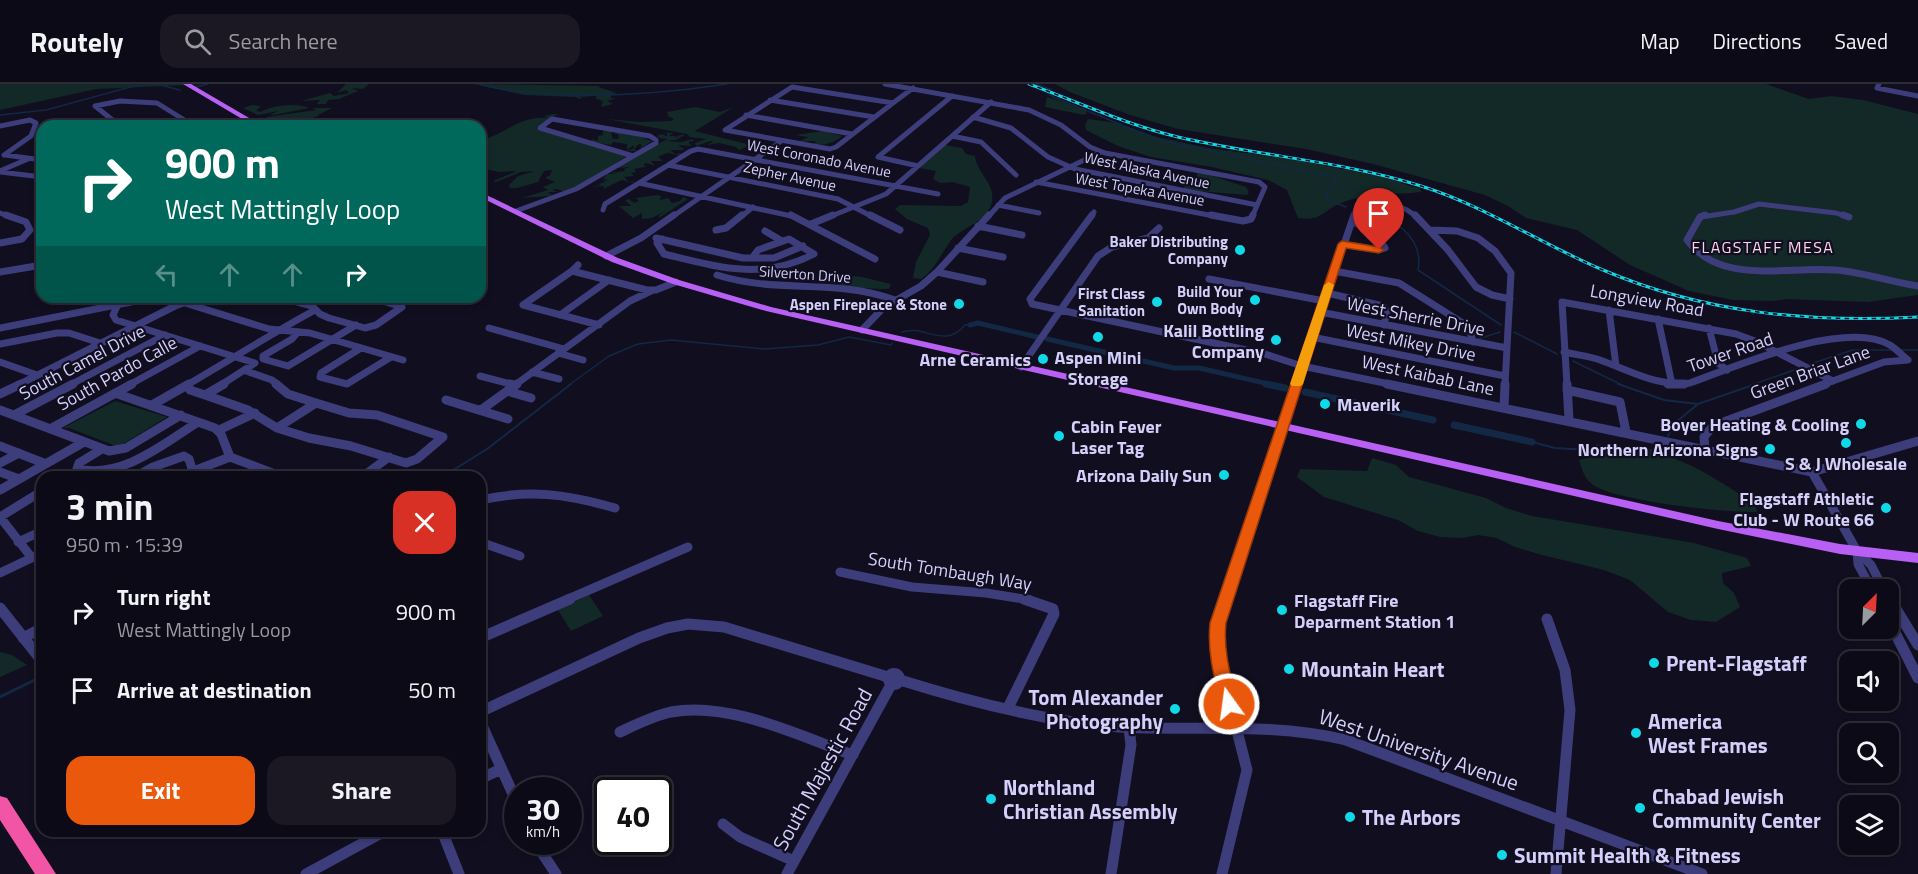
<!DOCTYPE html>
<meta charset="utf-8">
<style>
body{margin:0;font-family:"Titillium Web",sans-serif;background:#1b1824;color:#f1f3f6;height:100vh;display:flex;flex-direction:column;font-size:22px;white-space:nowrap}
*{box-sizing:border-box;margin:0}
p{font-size:20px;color:#9a9aa1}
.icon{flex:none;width:33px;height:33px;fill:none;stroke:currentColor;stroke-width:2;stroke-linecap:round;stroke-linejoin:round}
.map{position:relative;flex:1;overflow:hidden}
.panel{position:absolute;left:36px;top:387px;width:450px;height:366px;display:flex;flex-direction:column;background:#0d0a17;border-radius:18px;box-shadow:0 3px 9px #0003,0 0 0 2px #2d2b36}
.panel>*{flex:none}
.banner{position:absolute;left:36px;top:36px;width:450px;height:183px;border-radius:18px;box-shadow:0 3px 9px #0003,0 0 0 2px #2d2b36;background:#00695c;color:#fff;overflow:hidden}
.needle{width:39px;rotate:24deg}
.buttons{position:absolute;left:1839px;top:495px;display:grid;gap:12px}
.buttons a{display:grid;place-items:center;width:60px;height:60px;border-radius:12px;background:#0d0a17;box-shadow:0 3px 9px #0003,0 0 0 2px #2d2b36;font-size:30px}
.speed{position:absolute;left:504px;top:693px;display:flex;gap:12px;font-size:30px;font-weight:700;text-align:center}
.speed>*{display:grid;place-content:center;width:78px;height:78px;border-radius:50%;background:#0d0a17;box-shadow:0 3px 9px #0003,0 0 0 2px #2d2b36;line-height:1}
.speed small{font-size:15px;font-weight:400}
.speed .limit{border:3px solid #111;border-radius:9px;background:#fff;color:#111}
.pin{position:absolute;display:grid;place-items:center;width:51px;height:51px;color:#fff;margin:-62px -26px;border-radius:50% 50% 50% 0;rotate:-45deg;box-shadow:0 0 6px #0007}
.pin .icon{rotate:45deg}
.me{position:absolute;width:66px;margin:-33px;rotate:346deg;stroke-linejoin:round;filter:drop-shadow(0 0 4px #0008)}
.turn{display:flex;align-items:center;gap:21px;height:126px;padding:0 30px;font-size:27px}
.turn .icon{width:78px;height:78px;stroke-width:2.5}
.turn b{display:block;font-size:42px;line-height:51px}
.lanes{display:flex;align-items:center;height:57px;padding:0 30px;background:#0003;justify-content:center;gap:30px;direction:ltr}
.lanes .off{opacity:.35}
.round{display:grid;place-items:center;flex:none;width:63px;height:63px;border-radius:18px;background:#1b1824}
.headline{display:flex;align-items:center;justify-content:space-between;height:102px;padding:0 30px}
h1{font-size:36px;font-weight:700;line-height:45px}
.button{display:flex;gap:12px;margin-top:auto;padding:12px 30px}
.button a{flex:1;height:69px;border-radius:18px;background:#ea580c;color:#fff;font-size:24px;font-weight:700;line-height:69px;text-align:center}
.button a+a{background:#1b1824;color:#f1f3f6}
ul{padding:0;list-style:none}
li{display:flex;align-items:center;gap:18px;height:78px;padding:0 30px}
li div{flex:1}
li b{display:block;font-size:22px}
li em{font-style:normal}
header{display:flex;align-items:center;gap:36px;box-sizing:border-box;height:84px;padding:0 30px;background:#0d0a17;border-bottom:2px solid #2d2b36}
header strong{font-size:28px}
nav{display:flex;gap:33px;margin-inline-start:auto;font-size:21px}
.search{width:420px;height:54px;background:#1b1824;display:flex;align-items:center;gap:15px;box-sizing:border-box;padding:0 21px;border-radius:18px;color:#9a9aa1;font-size:22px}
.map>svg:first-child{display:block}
.green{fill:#122927}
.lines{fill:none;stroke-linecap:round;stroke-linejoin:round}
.stream-far2{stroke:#122845;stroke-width:1.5}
.stream-far1{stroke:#122845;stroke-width:2}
.stream{stroke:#122845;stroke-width:3}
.canal-far1{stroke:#122845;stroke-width:5}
.canal{stroke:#122845;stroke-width:7}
.minor-far3{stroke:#3d3d7b;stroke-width:5}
.minor-far2{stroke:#3d3d7b;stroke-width:7}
.minor-far1{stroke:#3d3d7b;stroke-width:9}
.minor{stroke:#3d3d7b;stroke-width:11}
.major{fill:#b760f3;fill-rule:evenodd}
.highway{fill:#f255a6;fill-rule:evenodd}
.rail-casing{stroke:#11d8e6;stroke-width:3}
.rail{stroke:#110e1f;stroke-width:1.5;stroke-dasharray:4.5;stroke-linecap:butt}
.route{fill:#ea580c;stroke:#983908;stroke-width:1.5}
.slow{fill:#f59e0b}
.poi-dot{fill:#11d8e6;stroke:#110e1f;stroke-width:2}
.labels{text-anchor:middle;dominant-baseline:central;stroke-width:4.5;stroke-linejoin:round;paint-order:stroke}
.far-street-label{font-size:15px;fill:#d4d0fb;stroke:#110e1f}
.far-poi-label{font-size:15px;font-weight:bold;fill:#d4d0fb;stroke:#110e1f;text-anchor:end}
.far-neighbourhood-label{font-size:16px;letter-spacing:1.5px;fill:#fcd2ee;stroke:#110e1f}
.street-label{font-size:18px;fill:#d4d0fb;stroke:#110e1f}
.poi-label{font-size:18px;font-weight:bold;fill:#d4d0fb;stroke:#110e1f;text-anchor:end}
.near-poi-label{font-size:21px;font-weight:bold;fill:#d4d0fb;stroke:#110e1f;text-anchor:start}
.near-street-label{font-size:21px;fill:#d4d0fb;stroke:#110e1f}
</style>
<header>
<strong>Routely</strong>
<div class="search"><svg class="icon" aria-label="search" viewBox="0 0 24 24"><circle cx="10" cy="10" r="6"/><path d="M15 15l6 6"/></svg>Search here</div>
<nav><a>Map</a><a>Directions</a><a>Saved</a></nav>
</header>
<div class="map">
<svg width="1918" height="790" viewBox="0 0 1918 790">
<rect width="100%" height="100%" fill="#110e1f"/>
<!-- green -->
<path class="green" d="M0,0H211L96,5L0,26Z
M346,0H369L363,5L352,4L358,7L339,15L328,16L326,20H317L320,16L301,17L330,9L334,12L349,9L346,6L337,9Z
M473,0L601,2L598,3L617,9L611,11V14H616L607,17L613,20L601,23L603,17L596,15V12L579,13L583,14L579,15L576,13L525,11Z
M1055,0H1766L1809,15L1831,12L1863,16L1918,30V211L1868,218L1786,215L1774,217L1733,216L1689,207L1630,181L1577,146L1526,134L1508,122L1485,111L1373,80L1306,65L1178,45L1130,31L1070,8Z
M1047,13L1085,25L1087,29L1084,31L1045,23Z
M252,21L261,22L256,27L261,28C269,22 296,18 309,24L274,31H270L278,27L258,31L243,24Z
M695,23L720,28L734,23L695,47L751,61L739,66L736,63L719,59L706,61L713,58L711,57L696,62L695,59L706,55L690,53L687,50L607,35L640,38L671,37L674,35L668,32L667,28Z
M314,24H332L318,31L319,32L295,39L308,38L301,42H288L296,35L278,40L266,33L317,26L312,25Z
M554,30H558L536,44L627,72L573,105L564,107L555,105L553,106L557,108H548L552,111L549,112L522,114L548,106L543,103L555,98L545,94L550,91L552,86L544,87L538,98L517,104H510L509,101L518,92L535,87L521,88L496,98L493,97L517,87L499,88L480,84V77L484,75L480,74V56C506,51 519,31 548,34L544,32Z
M1088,35L1117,39L1157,53L1208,64L1291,75L1383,93L1420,105L1421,108C1395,111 1365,109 1341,119C1323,126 1322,138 1298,134L1287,106L1268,96L1212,83L1151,73L1118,62L1086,46L1085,41Z
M609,46L613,49H611L613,55H619L618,50H613L618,48L646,54L643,58L646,55L652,57L640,65L642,61L639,60L634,65L637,67H625L633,65L634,61L627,66V60L613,58L611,61L592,58V55L598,57V52L603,51V47Z
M823,47L842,52C834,59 824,62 814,60L816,57L798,58L808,53L795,51Z
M661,48L673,49L669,52H676L674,54L680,51H685L676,56L666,57L682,58L692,55L694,57L688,58L692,62L678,61L685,66H670L675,70L683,69L679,71C665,69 671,67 658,73L663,77H651L655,82L646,79L644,80L645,83L634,85L636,88L631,89L634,92L624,93L629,98L634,97L633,99L622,96L603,105L604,102L591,103L601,101L598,100L606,98L602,97L609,96L603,95L607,90H618L610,89L625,87L624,85L630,83L617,84L618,82L667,55L659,54L657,52L661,50L667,52V49Z
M945,61L962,64L966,70L975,72C976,86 990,96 992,109C996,135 965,141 952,155C941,169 936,185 921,195L913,194L916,178L930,151L928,144L907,135L895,125L900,121L961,122L968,118L970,103L953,98L940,99L933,95L936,87L919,84Z
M1198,87L1246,103L1249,108L1247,111L1185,106L1184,102C1193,99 1196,97 1198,87Z
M657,111L661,112L660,116L668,114L672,119L680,117L683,113L688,115L659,134V131L669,125L652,134L642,135V129L633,134L619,122H631L625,116L629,115L634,119L639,117L636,114Z
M821,188L862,193L891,200L889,205C865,205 842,203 819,196Z
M115,317L167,333L123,360L116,362L69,344H63Z
M1596,360C1616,363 1637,364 1656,369C1692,377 1724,401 1755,419L1757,428C1727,429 1613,417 1592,400C1584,394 1582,385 1579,376L1595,372Z
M1372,374L1396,381L1409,393L1486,414L1506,424L1532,432L1694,459L1747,474L1751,482L1722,489L1723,499L1734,509L1740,523L1716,538L1691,536L1668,528L1630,496L1604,486L1542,471L1515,463L1497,454L1478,451L1463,454L1440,453L1418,447L1398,436L1324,413L1297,393L1300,385L1367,387Z
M589,511L603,532L571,547L558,526Z
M0,568L12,571L27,581L0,593Z"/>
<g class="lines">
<!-- stream-far2 -->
<path class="stream-far2" d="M480,0C494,5 510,6 525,8C593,15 660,10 727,0
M1036,0L1050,5L1046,8L1053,13L1161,57L1335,93V99L1327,108V115L1346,123
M196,3L208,0
M0,31L46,26L141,0H157L180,6
M1364,129C1393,132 1424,153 1418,186L1501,241
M902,248C925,240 944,266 965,241H970
M1514,248L1557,270
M1478,255L1500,248
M1901,266H1918
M1573,277L1622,301
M1810,280L1853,266H1892
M569,301L609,272L638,260L671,256L764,265L818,261L849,253L891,261L892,259
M1751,301L1800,284"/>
<!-- stream-far1 -->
<path class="stream-far1" d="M1618,300L1664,316L1698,320L1756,300
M1668,352L1675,339L1698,320
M1532,358L1555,364L1606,367L1627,365L1636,370L1665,363
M442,393L487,365L571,300"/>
<!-- stream -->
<path class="stream" d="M0,613L39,594"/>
<!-- canal-far1 -->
<path class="canal-far1" d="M970,241L978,239L1037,253
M1047,255L1174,284H1199L1273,301"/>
<!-- canal -->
<path class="canal" d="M1266,300L1285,304
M1305,308L1433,336
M1454,341L1532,358"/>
<!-- minor-far3 -->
<path class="minor-far3" d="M885,0L1029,26L1061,41L1090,63L1105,69L1259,98L1265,103L1252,133
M1879,0L1877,4L1918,12
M792,3L893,19L836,63L830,65L725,46Z
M770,16L874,33
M893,19L913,4
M746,31L852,50
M973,33L1011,44L1048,73L1075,85L1257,121
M0,42L30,36L36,39L31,52L4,71
M88,42L112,36
M120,42L95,22L120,17L157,19L194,42
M952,52L981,58L1016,91
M5,71L42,76
M668,81L838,115L873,133
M918,82L878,73L952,12
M0,87L28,75
M0,88L42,93
M1036,98L1219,133
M639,99L796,133
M998,121L1039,129
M603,126L605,120L691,67L698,65L938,110
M516,127L576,105L656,59V56L650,52L552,35L540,44L633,72
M0,129L11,133
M672,133L780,58
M741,133L753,123
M829,133L886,110L991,18
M988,133L1005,114L1101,68
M1091,133L1094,128
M1353,133L1360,115C1378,118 1403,119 1416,133
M1701,133L1734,128L1759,120L1836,129L1848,133"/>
<!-- minor-far2 -->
<path class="minor-far2" d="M791,131L875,175
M870,131L900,146
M1092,131L1030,215L1032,220L1265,270L1302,282L1394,301
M1211,131L1243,137L1251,135L1253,131
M1415,131L1448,166L1476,203L1492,211L1510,215
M1705,131L1700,133L1687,156C1721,202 1786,182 1836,186C1863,188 1890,198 1918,202
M1843,131L1849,133
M811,140L833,131
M978,142L1022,151
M716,146L726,144L742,131
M1430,146L1457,147L1478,154L1495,167L1511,189L1505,301
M765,147L782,157
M656,154L743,174H774L803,162
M662,155L657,159L664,170C718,183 762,197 814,170L789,155L758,166L752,174
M0,159L22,155L30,146L26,138L6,131
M1342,160L1379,166L1385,164L1371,144L1352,138
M958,164L1003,173
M606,172L641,154L674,131
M578,181L572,187L647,206H656L676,198
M572,187L523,221L599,241
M1334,187L1399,199L1469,243L1473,258
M0,188L42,181
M937,188L983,198
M717,191C777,210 834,194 895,216
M1209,195L1324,217
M1327,209L1383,222L1387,228L1384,241
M279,213L312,222L320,230L329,234L365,244L376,241L402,223L370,213
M119,218L113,231L116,236L255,279L221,301
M185,219L269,245L310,249L403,276
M1609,226L1616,282
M1320,228L1507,264
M560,231L609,196
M1658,235L1672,300
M0,244L156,213
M489,244L564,265
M1709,244L1718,279L1727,286
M862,246L884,223L921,202L937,188L989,131
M298,248L292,255L263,272V275L288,282L356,241
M1312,253L1505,292
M0,260L57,249H69L100,259
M361,264L321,289L320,293L347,300L391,273
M1564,268C1576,271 1589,272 1600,276C1631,287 1657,303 1690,299C1737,282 1844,235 1890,261C1896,265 1902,271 1908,276L1884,278L1822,301
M558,269L583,276
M0,278L37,291
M1021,283L1098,172L1112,163L1148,154L1159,144
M246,287L272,296L278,301
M532,288L559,295
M480,292L514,301
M18,301L175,222L201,213
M70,301L165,251
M129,301L200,262
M187,301C230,276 271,250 315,226
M515,301L630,217L653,206
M1296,301L1354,131
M1567,301L1562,218L1736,250L1755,257L1833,297"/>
<!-- minor-far1 -->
<path class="minor-far1" d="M509,300L514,301
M1387,300L1812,388L1918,357
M1567,300L1569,336
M1668,300H1684
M190,306L205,311L224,300
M1567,306L1620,318L1626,348
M507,307L531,314
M115,309L215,344L221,350L230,373L283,393
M0,310L21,300
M205,311L248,326L277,344L309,354L351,362L406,379L417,375L443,353L377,331L349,329L316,319L288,310L276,300
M446,316L508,335
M152,321L189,300
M1504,324L1505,300
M0,326L109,367L126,364L181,331
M481,326L517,300
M14,331L73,300
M277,344L316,319
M50,345L132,300
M219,346L255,329
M0,362L46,380
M102,365L79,379L77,385C122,395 162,361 198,338
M1705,365L1704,353L1713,342L1826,300
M0,379L19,369
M0,388L19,395
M1812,388L1857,467L1871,481L1884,506
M135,393L153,383L184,372L189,375L193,388
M178,393L230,373
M362,393L389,373
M0,406L84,358
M480,416C530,405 566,410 615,424
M18,458L42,447
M480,458L520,472
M1857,467L1858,480L1872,506
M32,474L0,433L42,407
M840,488L912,503L986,509L1030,516
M0,489L42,469
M1888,512L1891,516
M566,516L688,463
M1225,516L1297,300"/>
<!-- minor -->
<path class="minor" d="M1890,515L1918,561
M0,524L42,577
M1547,535L1565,586L1570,626L1556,790
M1888,535L1918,594
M23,554L42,544
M480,554L570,515
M888.5 595a5.5 5.5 0 1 1 11 0a5.5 5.5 0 1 1-11 0Z
M900,596C967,617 1048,638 1119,643C1195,647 1270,638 1346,656L1702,790
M1008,624L1054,530L1053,525L1024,515
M480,628L639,554L667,544L688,540L724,543L888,593
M480,637L518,721
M620,648C637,640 653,632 671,628C729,617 800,652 853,671
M480,695L501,685
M723,740L740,753L794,777
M442,747L459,790
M535,758L556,790
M306,790L385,747
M787,790L892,599
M1111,790L1131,661L1129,644
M1222,790L1247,686L1219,576L1218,539L1226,515"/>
<!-- major -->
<path class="major" d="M183,0H191L263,42H254Z
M480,108L618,174L679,196L771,223L1718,437L1840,460L1918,469V479L1840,470L1718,445L766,227L673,200L612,178L480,113Z"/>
<!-- highway -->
<path class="highway" d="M0,712L7,714L56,790H35L0,736Z"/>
<!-- rail casing -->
<g class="rail-casing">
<path id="rail" d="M1029,0C1078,18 1127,41 1178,53C1259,72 1342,77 1421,102C1485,122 1541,160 1603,186C1704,229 1809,239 1918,233"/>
</g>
<!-- rail -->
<use href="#rail" class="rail"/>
</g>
<!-- route -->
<path class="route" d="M1342,157L1379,163L1384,166L1379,169L1346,164L1226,539C1223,568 1231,593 1238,620L1235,625L1229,627L1223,625L1221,620C1214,593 1207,568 1210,539L1338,160Z"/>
<!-- slow -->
<path class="slow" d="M1329,198L1334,201L1303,300L1301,302H1292L1290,300L1324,201Z"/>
<!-- markers -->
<g class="poi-dot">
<circle cx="1240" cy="166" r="6"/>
<circle cx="1255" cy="216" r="6"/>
<circle cx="1157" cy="218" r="6"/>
<circle cx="959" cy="220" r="6"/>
<circle cx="1098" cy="253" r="6"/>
<circle cx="1276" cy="256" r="6"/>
<circle cx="1043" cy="275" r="6"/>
<circle cx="1325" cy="320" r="6"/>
<circle cx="1861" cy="340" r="6"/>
<circle cx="1059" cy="352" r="6"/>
<circle cx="1846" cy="359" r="6"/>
<circle cx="1770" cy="365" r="6"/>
<circle cx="1224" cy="391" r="6"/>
<circle cx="1886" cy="424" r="6"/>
<circle cx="1282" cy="526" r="6"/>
<circle cx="1654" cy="579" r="6"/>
<circle cx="1289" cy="585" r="6"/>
<circle cx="1175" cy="625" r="6"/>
<circle cx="1636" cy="649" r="6"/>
<circle cx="991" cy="715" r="6"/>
<circle cx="1640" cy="724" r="6"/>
<circle cx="1350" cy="733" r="6"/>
<circle cx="1502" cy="771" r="6"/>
</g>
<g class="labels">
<!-- far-street labels -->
<g class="far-street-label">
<text transform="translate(819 74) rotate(11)">West Coronado Avenue</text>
<text transform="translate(1147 86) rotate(12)">West Alaska Avenue</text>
<text transform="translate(790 92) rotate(12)">Zepher Avenue</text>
<text transform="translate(1140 105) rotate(10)">West Topeka Avenue</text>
<text transform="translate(805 190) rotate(4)">Silverton Drive</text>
</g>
<!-- far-poi labels -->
<g class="far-poi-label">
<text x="1228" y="157">Baker Distributing<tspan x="1228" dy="17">Company</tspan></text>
<text x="1243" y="207">Build Your<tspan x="1243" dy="17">Own Body</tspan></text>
<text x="1145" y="209">First Class<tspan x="1145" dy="17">Sanitation</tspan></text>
<text x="947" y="220">Aspen Fireplace &amp; Stone</text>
</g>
<!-- far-neighbourhood labels -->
<g class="far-neighbourhood-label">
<text x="1763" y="163">FLAGSTAFF MESA</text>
</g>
<!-- street labels -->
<g class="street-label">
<text transform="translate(1647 216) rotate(10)">Longview Road</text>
<text transform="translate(1416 232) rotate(11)">West Sherrie Drive</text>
<text transform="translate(1411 258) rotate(11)">West Mikey Drive</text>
<text transform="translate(1730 268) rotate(-19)">Tower Road</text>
<text transform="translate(82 278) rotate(-28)">South Camel Drive</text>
<text transform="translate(1810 288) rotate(-20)">Green Briar Lane</text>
<text transform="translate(117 289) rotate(-29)">South Pardo Calle</text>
<text transform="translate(1428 291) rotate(12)">West Kaibab Lane</text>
<text transform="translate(950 487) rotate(9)">South Tombaugh Way</text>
</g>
<!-- poi labels -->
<g class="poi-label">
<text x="1264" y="246">Kalil Bottling<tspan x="1264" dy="21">Company</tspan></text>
<text x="1098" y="273" text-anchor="middle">Aspen Mini<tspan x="1098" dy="21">Storage</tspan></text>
<text x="1031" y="275">Arne Ceramics</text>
<text x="1337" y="320" text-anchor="start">Maverik</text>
<text x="1849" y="340">Boyer Heating &amp; Cooling</text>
<text x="1071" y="342" text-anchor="start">Cabin Fever<tspan x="1071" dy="21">Laser Tag</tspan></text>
<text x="1758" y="365">Northern Arizona Signs</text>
<text x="1846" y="379" text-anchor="middle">S &amp; J Wholesale</text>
<text x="1212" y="391">Arizona Daily Sun</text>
<text x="1874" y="414">Flagstaff Athletic<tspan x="1874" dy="21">Club - W Route 66</tspan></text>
<text x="1294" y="516" text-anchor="start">Flagstaff Fire<tspan x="1294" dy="21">Deparment Station 1</tspan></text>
</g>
<!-- near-poi labels -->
<g class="near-poi-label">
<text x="1666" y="579">Prent-Flagstaff</text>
<text x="1301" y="585">Mountain Heart</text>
<text x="1163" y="613" text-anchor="end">Tom Alexander<tspan x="1163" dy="24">Photography</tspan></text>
<text x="1648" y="637">America<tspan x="1648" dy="24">West Frames</tspan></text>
<text x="1003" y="703">Northland<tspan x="1003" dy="24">Christian Assembly</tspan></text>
<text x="1652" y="712">Chabad Jewish<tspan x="1652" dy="24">Community Center</tspan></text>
<text x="1362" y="733">The Arbors</text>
<text x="1514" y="771">Summit Health &amp; Fitness</text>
</g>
<!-- near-street labels -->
<g class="near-street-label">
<text transform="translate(1419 665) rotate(19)">West University Avenue</text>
<text transform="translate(822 685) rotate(-61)">South Majestic Road</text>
</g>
</g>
</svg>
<div class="buttons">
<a><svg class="needle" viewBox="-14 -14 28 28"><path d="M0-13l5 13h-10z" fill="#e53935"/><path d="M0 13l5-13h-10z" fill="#9a9aa1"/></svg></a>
<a><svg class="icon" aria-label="sound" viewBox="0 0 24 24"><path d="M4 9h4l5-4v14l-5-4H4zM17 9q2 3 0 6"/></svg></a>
<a><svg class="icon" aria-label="search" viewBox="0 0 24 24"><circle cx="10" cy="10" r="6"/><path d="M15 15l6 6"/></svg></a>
<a><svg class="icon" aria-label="layers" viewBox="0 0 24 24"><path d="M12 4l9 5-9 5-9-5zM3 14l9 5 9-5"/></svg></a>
</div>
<div class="speed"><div>30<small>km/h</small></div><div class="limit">40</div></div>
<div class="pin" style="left:1379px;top:166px;background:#d93025"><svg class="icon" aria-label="arrive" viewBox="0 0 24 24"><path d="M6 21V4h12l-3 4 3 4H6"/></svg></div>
<svg class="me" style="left:1229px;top:620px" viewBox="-20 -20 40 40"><circle r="17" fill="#ea580c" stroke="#fff" stroke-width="3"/><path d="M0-11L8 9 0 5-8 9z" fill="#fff"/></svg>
<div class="banner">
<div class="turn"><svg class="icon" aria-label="right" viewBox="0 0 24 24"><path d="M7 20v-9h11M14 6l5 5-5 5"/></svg><div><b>900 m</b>West Mattingly Loop</div></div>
<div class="lanes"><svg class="icon off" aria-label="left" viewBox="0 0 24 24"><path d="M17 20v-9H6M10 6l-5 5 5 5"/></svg><svg class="icon off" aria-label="ahead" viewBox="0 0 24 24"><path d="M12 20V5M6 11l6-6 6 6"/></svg><svg class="icon off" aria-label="ahead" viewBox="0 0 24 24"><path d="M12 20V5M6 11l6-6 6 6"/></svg><svg class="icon" aria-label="right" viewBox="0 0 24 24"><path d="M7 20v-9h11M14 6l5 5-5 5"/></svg></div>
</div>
<section class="panel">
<div class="headline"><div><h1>3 min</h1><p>950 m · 15:39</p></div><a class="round" style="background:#d93025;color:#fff"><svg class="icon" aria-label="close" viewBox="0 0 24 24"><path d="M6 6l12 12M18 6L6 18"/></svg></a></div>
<ul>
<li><svg class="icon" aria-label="right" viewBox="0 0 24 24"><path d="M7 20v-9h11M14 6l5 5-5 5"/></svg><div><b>Turn right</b><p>West Mattingly Loop</p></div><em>900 m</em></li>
<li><svg class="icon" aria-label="arrive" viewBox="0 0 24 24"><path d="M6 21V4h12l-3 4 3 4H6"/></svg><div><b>Arrive at destination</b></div><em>50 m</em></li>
</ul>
<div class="button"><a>Exit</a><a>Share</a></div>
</section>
</div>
